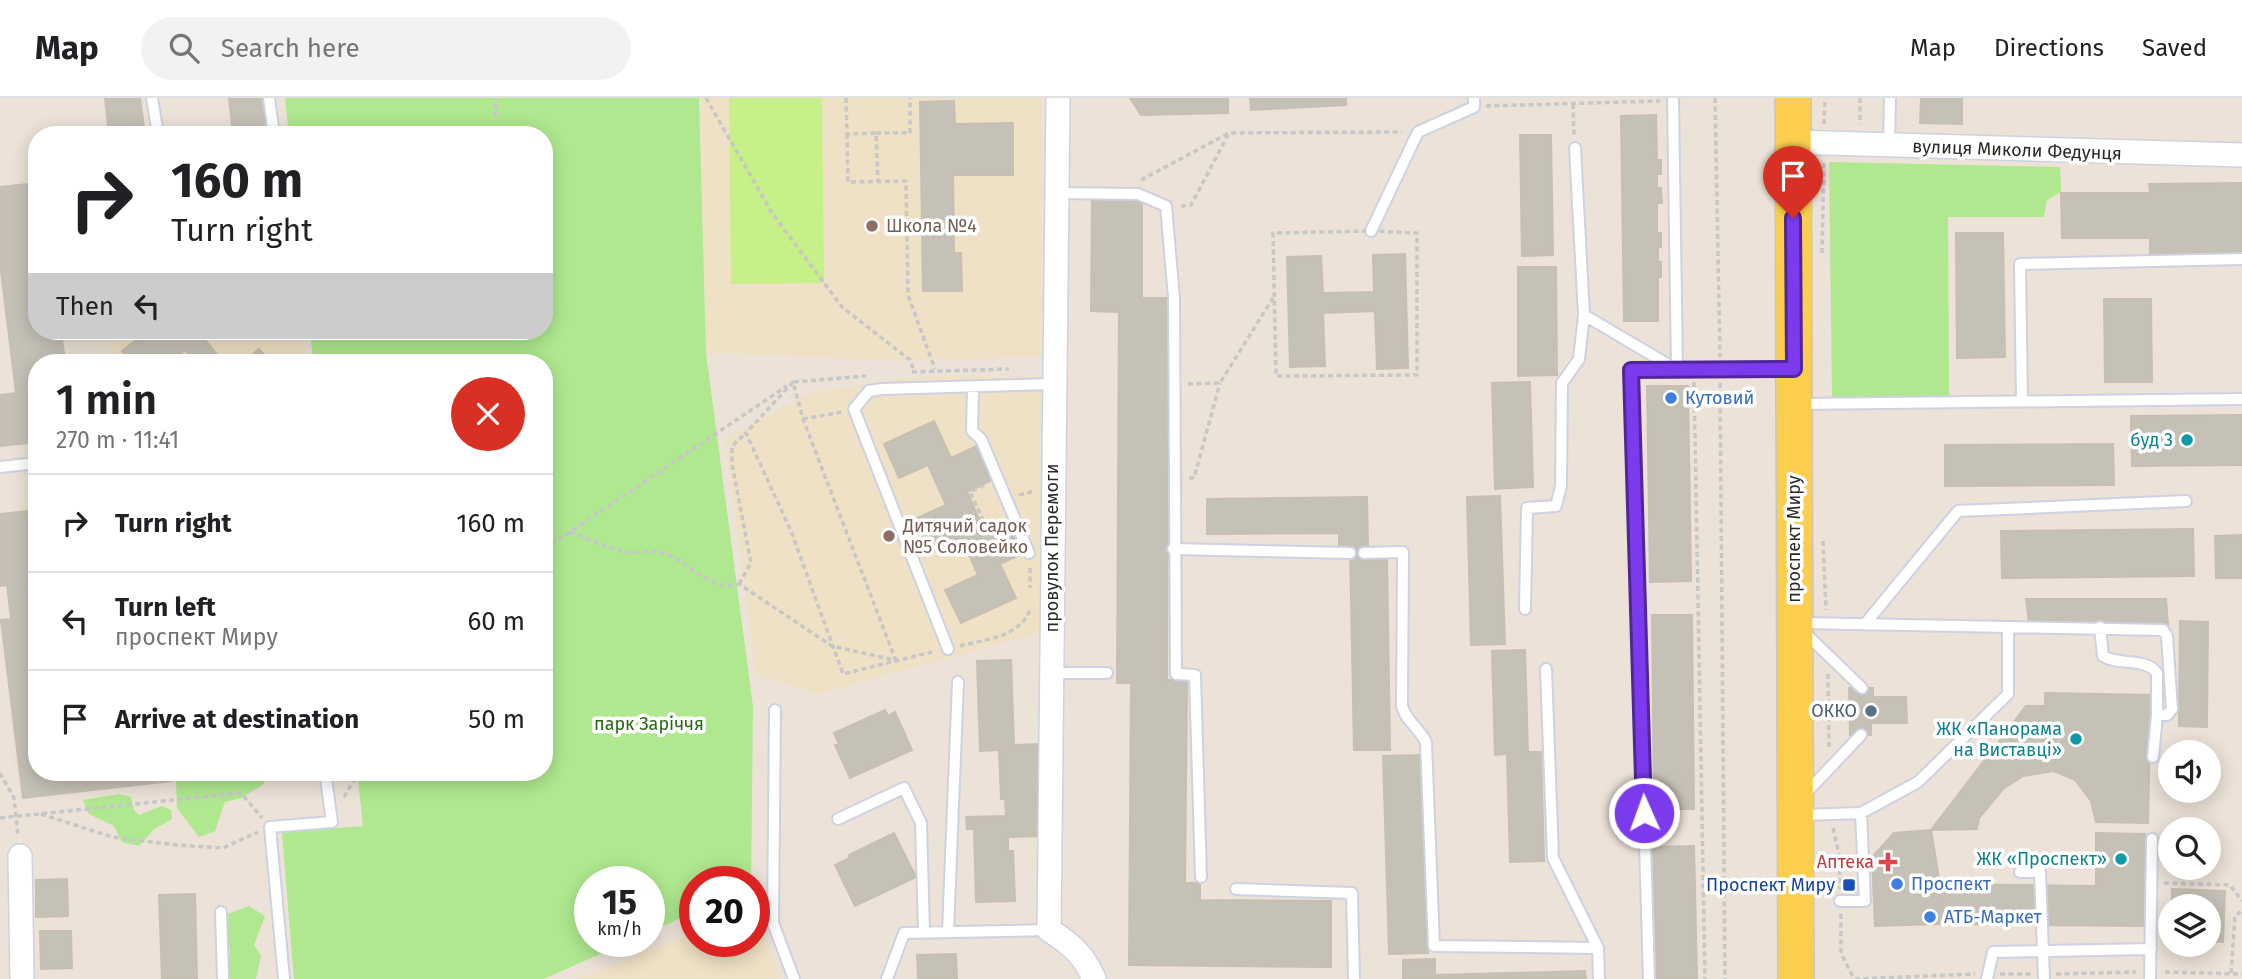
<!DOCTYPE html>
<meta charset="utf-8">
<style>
body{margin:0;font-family:"Fira Sans",sans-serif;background:#f2f2f2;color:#202124;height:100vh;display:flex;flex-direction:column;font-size:26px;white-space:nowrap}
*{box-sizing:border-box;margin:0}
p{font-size:23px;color:#757577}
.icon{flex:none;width:38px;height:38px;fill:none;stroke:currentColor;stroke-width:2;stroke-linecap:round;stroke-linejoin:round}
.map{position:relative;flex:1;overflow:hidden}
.drawer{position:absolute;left:28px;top:256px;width:525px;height:427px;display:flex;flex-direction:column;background:#fff;border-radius:28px;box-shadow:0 4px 18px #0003}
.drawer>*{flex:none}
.hud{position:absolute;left:28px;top:28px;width:525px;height:214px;border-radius:28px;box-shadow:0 4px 18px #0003;background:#fff;color:#202124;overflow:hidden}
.fabs{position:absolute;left:2158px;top:642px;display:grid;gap:14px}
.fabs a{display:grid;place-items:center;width:63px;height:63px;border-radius:50%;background:#fff;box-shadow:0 4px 18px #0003;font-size:35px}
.speed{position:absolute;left:574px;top:768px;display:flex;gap:14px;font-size:35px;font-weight:700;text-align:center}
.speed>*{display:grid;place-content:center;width:91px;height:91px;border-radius:50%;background:#fff;box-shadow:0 4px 18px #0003;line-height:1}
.speed small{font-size:18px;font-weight:400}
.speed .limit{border:10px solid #d22;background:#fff;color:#111}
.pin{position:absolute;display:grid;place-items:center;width:60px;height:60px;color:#fff;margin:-72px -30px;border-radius:50% 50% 50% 0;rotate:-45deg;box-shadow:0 0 7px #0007}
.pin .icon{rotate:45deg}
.me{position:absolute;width:77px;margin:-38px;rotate:358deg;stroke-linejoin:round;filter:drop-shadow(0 0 5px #0008)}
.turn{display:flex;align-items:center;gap:24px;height:147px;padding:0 28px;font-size:32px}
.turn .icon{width:91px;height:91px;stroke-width:2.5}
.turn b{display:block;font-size:49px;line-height:60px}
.then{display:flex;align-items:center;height:66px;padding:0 28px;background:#0003;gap:14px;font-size:26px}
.round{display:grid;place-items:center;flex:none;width:74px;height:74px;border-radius:37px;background:#f2f2f2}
.head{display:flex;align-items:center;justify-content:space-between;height:119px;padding:0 28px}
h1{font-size:42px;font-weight:600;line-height:52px}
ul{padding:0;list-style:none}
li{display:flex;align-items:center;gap:21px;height:98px;padding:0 28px;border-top:2px solid #e0e0e0}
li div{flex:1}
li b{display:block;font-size:26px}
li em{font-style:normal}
header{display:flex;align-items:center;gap:42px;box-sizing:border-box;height:98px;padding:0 35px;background:#fff;border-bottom:2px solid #e0e0e0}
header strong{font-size:33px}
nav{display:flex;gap:38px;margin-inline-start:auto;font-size:24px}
.search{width:490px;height:63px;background:#f2f2f2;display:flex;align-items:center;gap:18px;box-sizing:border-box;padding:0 24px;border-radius:38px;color:#757577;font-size:26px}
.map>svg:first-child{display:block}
.education{fill:#efe1c5}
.green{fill:#afe88f}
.pitch{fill:#c7f089}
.building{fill:#c6c1b7;stroke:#c7bfb1;stroke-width:2}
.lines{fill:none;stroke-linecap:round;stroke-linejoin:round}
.lane-casing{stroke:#cdd1e2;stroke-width:14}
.street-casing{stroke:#cdd1e2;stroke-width:26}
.primary-casing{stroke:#c7c7c7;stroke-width:38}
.path{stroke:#c7c7c7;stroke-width:3.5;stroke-dasharray:5 3.5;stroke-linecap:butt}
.lane{stroke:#fff;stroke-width:10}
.street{stroke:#fff;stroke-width:23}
.primary{stroke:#fbcf4d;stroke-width:35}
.route-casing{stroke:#51269a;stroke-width:18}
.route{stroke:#7c3aed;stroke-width:12}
.education-dot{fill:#8d6e63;stroke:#fff;stroke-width:2.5}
.shop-dot{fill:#3f7fe0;stroke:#fff;stroke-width:2.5}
.culture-dot{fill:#0f9aa8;stroke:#fff;stroke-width:2.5}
.service-dot{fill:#5c6f8a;stroke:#fff;stroke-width:2.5}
.health-dot{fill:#e0444e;stroke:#fff;stroke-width:2.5}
.transit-dot{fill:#1a4fb4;stroke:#fff;stroke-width:2.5}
.labels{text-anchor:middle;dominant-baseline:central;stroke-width:7;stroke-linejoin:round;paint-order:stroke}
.street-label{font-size:18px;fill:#282828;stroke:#fff}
.education-label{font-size:18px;fill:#785e54;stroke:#fff;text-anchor:start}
.shop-label{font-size:18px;fill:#366cbe;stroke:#fff;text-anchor:start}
.culture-label{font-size:18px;fill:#0d838f;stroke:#fff;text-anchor:end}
.service-label{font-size:18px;fill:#4e5e75;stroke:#fff;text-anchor:end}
.park-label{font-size:18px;fill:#276913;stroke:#fff}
.health-label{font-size:18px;fill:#be3a42;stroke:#fff;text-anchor:end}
.transit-label{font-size:18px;fill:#164399;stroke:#fff;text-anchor:end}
</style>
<header>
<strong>Map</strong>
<div class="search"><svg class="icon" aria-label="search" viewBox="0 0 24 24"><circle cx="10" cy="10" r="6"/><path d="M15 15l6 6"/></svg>Search here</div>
<nav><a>Map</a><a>Directions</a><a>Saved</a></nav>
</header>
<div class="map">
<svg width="2242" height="881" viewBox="0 0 2242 881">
<rect width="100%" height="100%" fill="#ece2d7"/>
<!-- education -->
<path class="education" d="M699,0H1042L1041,258L910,262L706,255Z
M108,233H303L306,264H112Z
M918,278L1041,279L1039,535L817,596L756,577L725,341L807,296Z
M754,814L780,881H577L695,834V844H754Z"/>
<!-- green -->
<path class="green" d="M285,0H699L706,255L753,609L751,784H695V814L649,834V784H590V844H628L543,881H294L282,735L363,728L357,674H544V264H313L310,233H544V37H289Z
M1829,64L2060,69L2061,94L2047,102L2044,119H1948L1949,298L1832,299Z
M188,674H267L264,686L241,700L225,704L215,733L199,739L177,710L176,683Z
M119,696L131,699L134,712L139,717L162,708L171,712L172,721L153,732L139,748L122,744L114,728L89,716L83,702Z
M249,808L265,818L254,847L261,858L256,881H225L230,854L225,817Z"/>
<!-- pitch -->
<path class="pitch" d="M729,0H822L824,185L731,186Z"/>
<!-- building -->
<path class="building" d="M105,0H140L145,37H109Z
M229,0H263L268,37H233Z
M1130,0H1228V15L1141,17Z
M1250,0H1346V7L1251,12Z
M1921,0H1962V26L1920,25Z
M954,3L955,26L1013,25V77H953L954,155H961L962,193H923L920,4Z
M1656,17L1657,62H1661V76H1657V90H1661L1662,105H1657V135H1661V149H1658V164H1661V179H1658V223H1624L1621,18Z
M1520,37H1551L1553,157L1522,158Z
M37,85V233H61L65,264H37V344L0,348V297L16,295L0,165V89Z
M2242,85V155L2150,156V140H2062L2061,95H2150L2149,86Z
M1092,102H1142V200H1169L1167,582H1187L1185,785H1200V802L1331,803V869L1129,867L1131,585H1117L1119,214L1091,213Z
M1956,135H2003L2005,259L1957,260Z
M1405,156L1408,270L1377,271L1375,213L1323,215L1325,268L1290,269L1287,159L1321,158L1323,195L1374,194L1373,157Z
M1518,169H1556L1557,277L1518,278Z
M2104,201H2151L2152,284H2105Z
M148,233H208L202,238L223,264H195L185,252L170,264H131L122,253Z
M259,251L270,264H243Z
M1530,284L1533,389L1495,391L1492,285Z
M1647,288H1688L1691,483L1650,484Z
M2242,317V367L2132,368L2131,318Z
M934,323L951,360L981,346L996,380L967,394L984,432L1011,420L1026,454L1000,466L1016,500L961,525L945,492L978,477L962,441L931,455L915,421L946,407L928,367L899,380L884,346Z
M2113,346L2114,387L1945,388V347Z
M1500,398L1505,546L1471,547L1467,399Z
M1367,399L1368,448H1364V462L1387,461L1390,652H1354L1350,448L1339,449V435L1207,436V401Z
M27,413L35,483L27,484L31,519H37V674H170L171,683L23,700L1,522L11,521L7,487L0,488V416Z
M2193,431L2194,478L2002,480L2001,433Z
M2242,437V480H2216L2215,438Z
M2026,501H2166L2168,527L2029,525Z
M1652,517H1692L1694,711H1654Z
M2180,523L2208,524L2207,629L2179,628Z
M1525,552L1528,654H1541L1544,763L1510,764L1507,656L1495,657L1492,553Z
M1011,562L1014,647L1040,646L1043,738L1008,739V753H1013L1015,803L976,804L974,731H967L966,719L1006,718L1005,701H1001L999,652L980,653L977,563Z
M1849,590H1873V599H1906L1907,625H1871V637H1850Z
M2045,595L2151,597L2148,725L2096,724L2091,703L2075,682L2054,673L2023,678L2003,691L1979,720L1977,731L1931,732L2026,608H2045Z
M885,612L888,618L895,614L912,652L850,680L835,647L839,646L834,635Z
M1422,657L1428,855L1389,856L1383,658Z
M1931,732L1940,786L1939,826L1875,828L1872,759L1894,735Z
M894,735L916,779L855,808L835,767L850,760L849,757Z
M2096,735L2145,736L2144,828L1939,826L1940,786L2096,788Z
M1694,748L1697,881H1657L1653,749Z
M67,781L68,818L36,819V782Z
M2172,791L2225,793L2223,844L2208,843V808H2172Z
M195,796L197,881H162L159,797Z
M40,833H71L72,870L41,871Z
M956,856L957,881H918L917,857Z
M1435,861V877L1585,873L1586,881H1403V862Z"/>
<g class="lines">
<!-- lane casing -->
<g class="lane-casing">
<path id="lane" d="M152,0L158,37
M269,0L274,37
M1673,0L1677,272
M1889,47L1890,0
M1575,50L1584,217L1674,270
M1057,95L1138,96L1166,108L1174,200L1176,576L1195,577L1201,779
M1371,133L1418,34L1474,9V0
M973,289L972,333L981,341L1029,455
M2022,304L2020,166L2242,161
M1800,306L2242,301
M0,369L37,365
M1173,451L1350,455
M1364,455L1403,454L1402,608C1406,623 1419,630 1426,644L1434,848L1598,850
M1525,511L1527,410L1556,408L1561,388L1562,285L1579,261L1584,217
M1801,525L2163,532L2167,538L2172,611L2167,617H2157L2153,659
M1865,526L1958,413L2186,403
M2100,529L2103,558C2119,568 2145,559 2157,575V617
M1802,532L1862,590
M948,551L854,311L869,293L882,291L1053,286
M1546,571L1553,760L1598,850L1599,881
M1051,575H1107
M775,612L773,825L794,881
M1805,696L1861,637
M1802,717L1861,715L1918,684L2008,596V529
M838,721L904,690L921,725L924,834
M2020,774H2040L2044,881
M1236,791L1352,795L1354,881
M1840,803H1865L1861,715
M221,814L223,881
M948,833L958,584
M284,881L270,729L332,724L325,674
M887,881L904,835L1049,832
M1649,881L1631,272L1791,271
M1987,881L1993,854L2151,851
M2150,881L2152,741"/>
</g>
<!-- street casing -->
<g class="street-casing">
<path id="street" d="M1058,0L1049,832C1071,846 1084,857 1094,881
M1793,44L2242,57
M20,758L22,881"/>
</g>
<!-- primary casing -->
<g class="primary-casing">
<path id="primary" d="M1793,0L1796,881"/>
</g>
<!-- path -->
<path class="path" d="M706,0L772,115L842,209L910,262L914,273
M846,0L847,36L876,35L878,84
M1715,0L1720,259
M1860,0V26
M1573,6L1574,37
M1486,8L1660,3
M495,19L496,0
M1824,26L1825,0
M876,35H910V0
M847,36L848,84L906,83L908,197L935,271
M1141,82L1229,35L1402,34
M1181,108L1191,107L1228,37
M1371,133L1417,135V277L1276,278L1273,135Z
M1822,155L1824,65
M912,274L1009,271
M794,284L866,278
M1694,284L1705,881
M1720,285L1725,881
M1188,286L1220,285L1273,200
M803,321L842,314
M1189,380H1194L1220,285
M984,387L970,394L986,428L1000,422
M1019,397L1035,393
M570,434C587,440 604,449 622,453C639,457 651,449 671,458C694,469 711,493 739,486L832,548L894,562
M1823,443L1826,512
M544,451L787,288
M1030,470V490
M739,486L751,465L732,366V348L746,335
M960,548C987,541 1019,539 1030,512
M896,563L803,321L793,284L746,335L791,433L843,576L936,553
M1828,576L1829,649
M0,675L14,700L18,738
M344,699L359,674
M41,716L112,739L177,747L223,750L258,734
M0,720L241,695L262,720
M1833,730L1839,756L1840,791
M2164,785L2230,787L2242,803
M1841,816V855L1854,881
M2165,874L2242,876
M2231,875L2235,818L2242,813
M2000,876H2031
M2056,876L2136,874
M1855,881L1975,876"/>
<!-- lane -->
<use href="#lane" class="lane"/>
<!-- street -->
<use href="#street" class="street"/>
<!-- primary -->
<use href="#primary" class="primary"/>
</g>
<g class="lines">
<!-- route casing -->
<g class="route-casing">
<path id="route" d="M1644,715L1631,272L1794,271L1793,120"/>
</g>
<!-- route -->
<use href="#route" class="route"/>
</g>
<!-- markers -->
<g class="education-dot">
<circle cx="872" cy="128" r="7"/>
<circle cx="889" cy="438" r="7"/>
</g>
<g class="shop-dot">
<circle cx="1671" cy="300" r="7"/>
<circle cx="1897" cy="786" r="7"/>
<circle cx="1930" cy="819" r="7"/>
</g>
<g class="culture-dot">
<circle cx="2187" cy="342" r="7"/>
<circle cx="2076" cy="641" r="7"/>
<circle cx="2121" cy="761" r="7"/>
</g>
<circle class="service-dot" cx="1871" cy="613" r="7"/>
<path class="health-dot" d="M1884.5 753.5h7v7h7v7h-7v7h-7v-7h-7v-7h7z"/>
<rect class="transit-dot" x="1842" y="780" width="14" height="14" rx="3.5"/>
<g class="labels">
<!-- street labels -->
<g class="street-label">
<text transform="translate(2017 52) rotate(2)">вулиця Миколи Федунця</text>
<text transform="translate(1794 441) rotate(-90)">проспект Миру</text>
<text transform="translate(1052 450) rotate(-90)">провулок Перемоги</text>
</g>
<!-- education labels -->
<g class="education-label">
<text x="886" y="128">Школа №4</text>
<text x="903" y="428">Дитячий садок<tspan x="903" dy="21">№5 Соловейко</tspan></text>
</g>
<!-- shop labels -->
<g class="shop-label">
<text x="1685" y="300">Кутовий</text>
<text x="1911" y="786">Проспект</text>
<text x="1944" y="819">АТБ-Маркет</text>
</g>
<!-- culture labels -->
<g class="culture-label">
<text x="2173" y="342">буд 3</text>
<text x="2062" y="631">ЖК «Панорама<tspan x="2062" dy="21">на Виставці»</tspan></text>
<text x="2107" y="761">ЖК «Проспект»</text>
</g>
<!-- service labels -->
<g class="service-label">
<text x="1857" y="613">ОККО</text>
</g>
<!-- park labels -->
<g class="park-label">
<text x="649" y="626">парк Заріччя</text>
</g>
<!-- health labels -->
<g class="health-label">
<text x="1874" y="764">Аптека</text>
</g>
<!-- transit labels -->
<g class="transit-label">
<text x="1835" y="787">Проспект Миру</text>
</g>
</g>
</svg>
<div class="fabs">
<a><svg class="icon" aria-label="sound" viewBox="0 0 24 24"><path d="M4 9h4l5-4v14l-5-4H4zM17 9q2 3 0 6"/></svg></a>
<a><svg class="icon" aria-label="search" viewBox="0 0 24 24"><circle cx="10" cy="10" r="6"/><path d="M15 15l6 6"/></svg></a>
<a><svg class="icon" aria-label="layers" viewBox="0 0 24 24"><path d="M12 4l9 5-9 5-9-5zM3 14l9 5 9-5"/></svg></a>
</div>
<div class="speed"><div>15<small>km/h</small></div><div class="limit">20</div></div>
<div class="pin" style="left:1793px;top:120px;background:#d93025"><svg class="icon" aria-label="arrive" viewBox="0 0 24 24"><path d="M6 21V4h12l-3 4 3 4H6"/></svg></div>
<svg class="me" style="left:1644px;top:715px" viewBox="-20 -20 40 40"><circle r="17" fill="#7c3aed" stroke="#fff" stroke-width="3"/><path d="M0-11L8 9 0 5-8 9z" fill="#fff"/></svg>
<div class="hud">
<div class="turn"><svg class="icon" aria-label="right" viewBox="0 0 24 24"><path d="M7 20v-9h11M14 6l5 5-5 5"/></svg><div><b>160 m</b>Turn right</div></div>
<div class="then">Then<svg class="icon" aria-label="left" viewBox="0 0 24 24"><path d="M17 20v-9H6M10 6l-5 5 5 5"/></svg></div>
</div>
<section class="drawer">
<div class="head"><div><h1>1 min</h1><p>270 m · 11:41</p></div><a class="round" style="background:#d93025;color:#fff"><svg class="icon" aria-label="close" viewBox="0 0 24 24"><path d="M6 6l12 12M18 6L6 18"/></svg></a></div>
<ul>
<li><svg class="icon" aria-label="right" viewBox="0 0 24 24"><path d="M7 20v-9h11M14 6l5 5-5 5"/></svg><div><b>Turn right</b></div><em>160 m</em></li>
<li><svg class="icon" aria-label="left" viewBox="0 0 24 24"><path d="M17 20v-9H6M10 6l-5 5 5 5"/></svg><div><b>Turn left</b><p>проспект Миру</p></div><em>60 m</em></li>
<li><svg class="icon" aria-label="arrive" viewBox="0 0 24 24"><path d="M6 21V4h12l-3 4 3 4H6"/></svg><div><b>Arrive at destination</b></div><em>50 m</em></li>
</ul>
</section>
</div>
